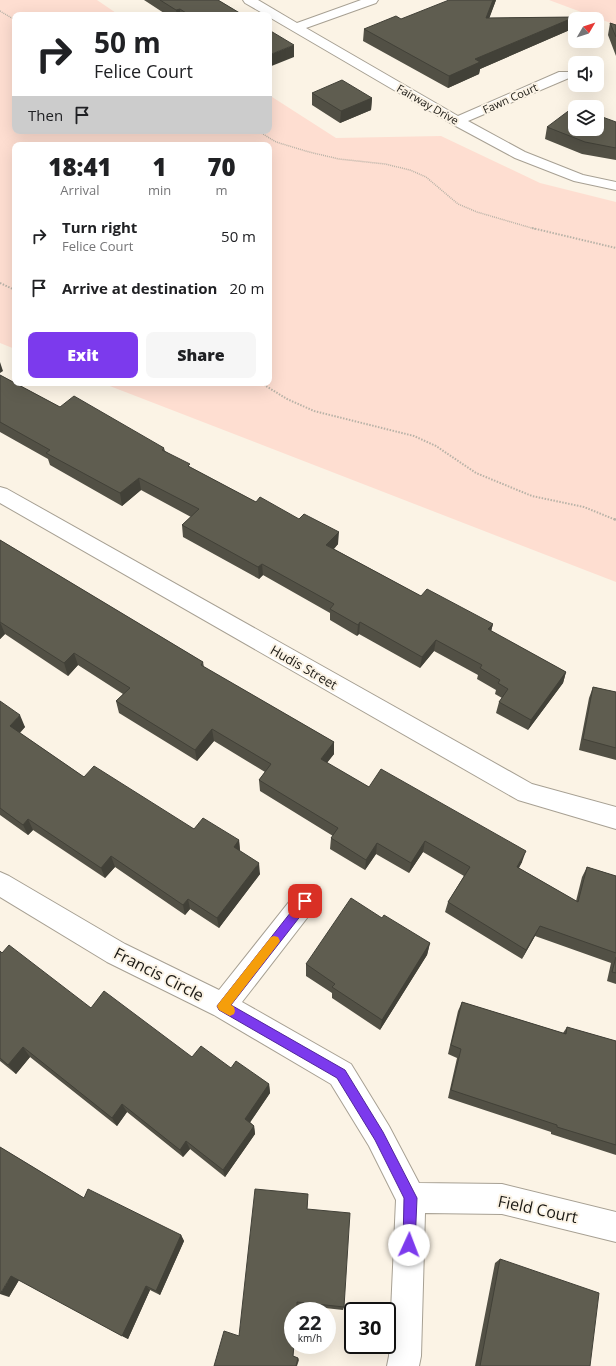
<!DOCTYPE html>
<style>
body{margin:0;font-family:"Open Sans",sans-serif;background:#f6f6f6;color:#202124;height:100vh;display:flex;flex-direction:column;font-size:15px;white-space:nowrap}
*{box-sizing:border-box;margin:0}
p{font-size:13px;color:#757577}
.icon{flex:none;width:22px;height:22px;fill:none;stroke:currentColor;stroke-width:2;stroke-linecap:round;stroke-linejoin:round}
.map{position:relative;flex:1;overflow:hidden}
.details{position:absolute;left:12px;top:142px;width:260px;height:244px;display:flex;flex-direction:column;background:#fff;border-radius:8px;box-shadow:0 4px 16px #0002}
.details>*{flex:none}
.guide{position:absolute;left:12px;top:12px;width:260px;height:122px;border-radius:8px;box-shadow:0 4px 16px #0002;background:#fff;color:#202124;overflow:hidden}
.needle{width:26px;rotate:51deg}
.tools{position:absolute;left:568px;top:12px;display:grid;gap:8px}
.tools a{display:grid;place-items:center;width:36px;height:36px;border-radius:8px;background:#fff;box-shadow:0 4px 16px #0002;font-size:20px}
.speed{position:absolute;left:284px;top:1302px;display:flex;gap:8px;font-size:20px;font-weight:700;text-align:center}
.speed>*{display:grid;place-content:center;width:52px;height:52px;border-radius:50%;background:#fff;box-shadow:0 4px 16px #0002;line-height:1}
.speed small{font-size:10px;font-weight:400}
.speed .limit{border:2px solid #111;border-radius:6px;background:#fff;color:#111}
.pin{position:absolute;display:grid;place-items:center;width:34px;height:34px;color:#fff;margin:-17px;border-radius:8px;box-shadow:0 2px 6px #0006}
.me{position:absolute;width:44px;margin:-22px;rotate:2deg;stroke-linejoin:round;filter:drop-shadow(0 0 3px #0008)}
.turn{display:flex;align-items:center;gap:14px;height:84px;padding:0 16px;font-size:18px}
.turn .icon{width:52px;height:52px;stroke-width:2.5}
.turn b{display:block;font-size:28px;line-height:34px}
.then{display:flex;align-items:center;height:38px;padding:0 16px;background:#0003;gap:8px;font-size:15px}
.eta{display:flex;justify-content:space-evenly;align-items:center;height:68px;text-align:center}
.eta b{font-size:24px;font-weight:800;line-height:28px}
.action{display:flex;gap:8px;margin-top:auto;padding:8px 16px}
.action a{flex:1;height:46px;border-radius:8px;background:#7c3aed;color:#fff;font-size:16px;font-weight:800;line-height:46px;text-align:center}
.action a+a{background:#f6f6f6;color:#202124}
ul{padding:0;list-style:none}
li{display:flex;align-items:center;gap:12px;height:52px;padding:0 16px}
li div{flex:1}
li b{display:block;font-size:15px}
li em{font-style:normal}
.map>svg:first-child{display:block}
.green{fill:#feded1}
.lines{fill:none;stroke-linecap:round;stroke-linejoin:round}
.street-casing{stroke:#a7a093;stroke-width:2}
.path-far2{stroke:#b8b2a7;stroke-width:1.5;stroke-dasharray:1 1;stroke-linecap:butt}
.path-far1{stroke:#b8b2a7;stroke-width:2;stroke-dasharray:1.5 1.5;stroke-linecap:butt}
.path{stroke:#b8b2a7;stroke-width:2.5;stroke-dasharray:2 2;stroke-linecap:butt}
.street{fill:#fff;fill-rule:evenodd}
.wall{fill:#525045}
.shaded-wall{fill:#424138}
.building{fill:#5f5d50;stroke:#424138}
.route{fill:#7c3aed;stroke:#51269a}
.slow{fill:#f59e0b}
.labels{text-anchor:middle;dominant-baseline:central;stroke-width:4;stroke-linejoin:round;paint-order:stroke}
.far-street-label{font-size:11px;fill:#1c1a15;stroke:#fbf3e5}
.street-label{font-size:13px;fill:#1c1a15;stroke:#fbf3e5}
.near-street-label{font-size:16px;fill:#1c1a15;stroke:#fbf3e5}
</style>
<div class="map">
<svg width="616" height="1366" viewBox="0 0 616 1366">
<rect width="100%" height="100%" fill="#fbf3e5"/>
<!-- green -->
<path class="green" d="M0,0H97L119,15H15V131H269V95L336,138L441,136L540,183L616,202V582L102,383H269V145H15V349L0,343Z
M549,0H616V25Z"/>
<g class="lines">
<!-- street casing -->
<g class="street-casing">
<path id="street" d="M243,0H258L297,23L361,0H378L376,3L306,28L458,116L559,72H569L571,75L569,78L468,121L525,152L583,175L616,182V190L574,181L515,158L452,124L269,17V15H266L245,3Z
M0,487L7,489L532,784L616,807V829L518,800L0,503Z
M0,872L9,876L125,944L219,990L296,893L305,889L314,893L318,901L314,909L242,1002L351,1064L389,1126L419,1183L502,1184L616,1212V1242L502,1214L425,1213L421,1356L419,1366H387L389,1356L396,1200L369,1146L331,1084L214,1015L107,962L0,897Z"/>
</g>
<!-- path-far2 -->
<path class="path-far2" d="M0,11L15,20
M258,131L276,142L309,152L339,159L385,164L410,170L426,177L458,204L477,212L535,229"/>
<!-- path-far1 -->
<path class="path-far1" d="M532,228L616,248
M0,283L15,290
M261,383L287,399L314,411L414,436L436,446L476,473L532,496L584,507L616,520"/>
<!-- path -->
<path class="path" d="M614,519L616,520"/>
<!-- street -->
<use href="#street" class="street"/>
</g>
<!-- wall -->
<path class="wall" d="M144,0H218L243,15H167Z
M496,0L489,18L575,17L572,29L480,69L479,74L448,88L363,41L364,29L401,19Z
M610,23L616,25V56L608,35Z
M312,93L372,98L371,110L340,123L312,105Z
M616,122V160L582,154L545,139L547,127Z
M0,374V375L60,407L164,448L165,451L190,467L256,502L338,544L334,549L421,596L493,624L491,631L566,672L563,683L528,730L496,713L499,702L502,698L495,694L496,690L477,679L478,675L434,651L420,668L359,634L357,636L330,620V613L263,575L259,579L183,537L182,525L191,517L141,490L122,506L50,465L48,459L0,432Z
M0,540L203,662L204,667L334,742V754L327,763L369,787L522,862L519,868L576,901L582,877L587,867L616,876V984L607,981L611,963L535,936L522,959L445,912L448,902L464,876L423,852L409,873L376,854L365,870L330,849L331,838L333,836L260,791L259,780L265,772L214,741L197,761L119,713L116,701L123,694L78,665L68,676L5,634L0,639Z
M593,687L616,692V760L579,750L589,698Z
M0,701L25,727L20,733L84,777L194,829L239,840L240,851L260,874L219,928L190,909L185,915L115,867L105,878L33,830L28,835L0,815Z
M382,918L430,943L427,955L380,1030L332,998V993L306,976V964Z
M0,951L91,1008L192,1057L231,1068L269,1084L270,1093L250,1122L254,1126L255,1134L225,1177L190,1149L183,1157L127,1112L117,1126L30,1057L16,1074L0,1061Z
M462,1002L563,1033L567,1027L616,1041V1155L551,1134V1132L448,1098L457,1058L448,1054L458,1011Z
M0,1147L84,1198L181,1235L184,1241L160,1295L150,1290L128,1339L19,1280L9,1297Z
M308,1201L307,1209L344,1307L343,1310L298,1305L297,1311H293V1345H294L293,1356L298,1358L299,1360L297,1366H214L239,1336Z
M500,1259L590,1366H475L495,1263Z"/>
<!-- shaded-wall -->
<path class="shaded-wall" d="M493,0H496L485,30L486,18Z
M180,9V15H177L176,10Z
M575,17L572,29L480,69L479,74L448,88L449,76L475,59Z
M294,45V57L269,67V55Z
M372,98L371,110L340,123L341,111Z
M0,362L3,371L0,373Z
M139,478L141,490L122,506L120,493Z
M339,532L338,544L326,557V545Z
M262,564L263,575L259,579L258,567Z
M0,622L5,634L0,639Z
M360,622L359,634L357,636L358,625Z
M493,624L490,635L488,629Z
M436,640L434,651L420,668L422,657Z
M74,653L78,665L68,676L64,663Z
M566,672L563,683L528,730L531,720Z
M20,715L25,727L15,737L10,726Z
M212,729L214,741L197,761L195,750Z
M334,742V754L320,771L321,759Z
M28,819L33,830L28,835L23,825Z
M239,840L240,851L234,847Z
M425,841L423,852L409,873L411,863Z
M377,843L376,854L365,870L366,860Z
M526,851L522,862L513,877L517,867Z
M111,856L115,867L105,878L101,868Z
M259,863L260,874L219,928L217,918Z
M188,899L190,909L185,915L183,905Z
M540,926L535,936L522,959L526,950Z
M430,943L427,955L380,1030L382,1020Z
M23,1047L30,1057L16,1074L8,1065Z
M269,1084L270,1093L247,1127L245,1119Z
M122,1104L127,1112L117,1126L112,1118Z
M254,1126L255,1134L225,1177L223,1170Z
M186,1141L190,1149L183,1157L180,1150Z
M181,1235L184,1241L160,1295L156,1291Z
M11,1276L19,1280L9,1297L0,1294Z
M146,1286L150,1290L128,1339L122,1336Z"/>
<!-- building -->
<path class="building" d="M160,0H218L243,15H189L180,9L176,10Z
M449,0H493L486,18L575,17L475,59L480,62L449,76L364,29L396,16L401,19Z
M610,23L616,25V37Z
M269,30L294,45L269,55Z
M342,80L372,98L341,111L312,93Z
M575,106L576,107H575V129H597V115L616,122V148L585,142L547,127Z
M0,375L60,407L74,396L164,448L162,450L190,464L188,466L256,502L260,497L299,519L304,514L339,532L326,545L421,596L427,589L493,624L488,629L566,672L531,720L499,702L508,689L498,683L500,680L480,668L482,665L436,640L422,657L360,622L358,625L330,609L334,604L262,564L258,567L182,525L199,509L139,478L120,493L46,453L50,450L0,422Z
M0,540L203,662L201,665L334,742L321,759L369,787L381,769L526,851L517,867L578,902L587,867L616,876V953L540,926L526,950L448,902L470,867L425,841L411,863L377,843L366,860L331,838L338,828L259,780L271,764L212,729L195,750L116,701L130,688L74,653L64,663L0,622Z
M593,687L616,692V748L583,739Z
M0,701L20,715L10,726L84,777L94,766L194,829L203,818L239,840L234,847L259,863L217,918L188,899L183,905L111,856L101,868L28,819L23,825L0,808Z
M351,898L382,918L384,915L430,943L382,1020L332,987L335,984L306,964Z
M9,945L91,1008L104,991L192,1057L201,1046L231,1068L236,1061L269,1084L245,1119L254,1126L223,1170L186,1141L180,1150L122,1104L112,1118L23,1047L8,1065L0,1058V951L2,953Z
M616,957V973L612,972Z
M462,1002L566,1034L567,1027L616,1041V1145L557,1127V1125L451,1090L461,1049L451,1045Z
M0,1147L84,1198L88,1189L181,1235L156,1291L146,1286L122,1336L11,1276L0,1294Z
M255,1189L308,1194L307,1209L350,1213L344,1307L297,1302V1311H293V1345H294L293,1356L298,1358L296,1366H214L224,1331L239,1336Z
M500,1259L599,1293L590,1366H480Z"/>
<!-- route -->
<path class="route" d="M305,896L309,898L310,901L309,905L231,1005L345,1070L383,1132L417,1198L415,1245L413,1250L409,1252L405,1250L403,1245L404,1198L375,1140L337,1078L219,1010L217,1006L302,898Z"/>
<!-- slow -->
<path class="slow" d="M274,936L278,937L280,941L278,944L231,1005L234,1007L235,1011L234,1014L230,1016L219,1010L217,1006L219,1003L271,937Z"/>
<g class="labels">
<!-- far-street labels -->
<g class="far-street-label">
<text transform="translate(510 98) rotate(-24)">Fawn Court</text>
<text transform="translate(428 104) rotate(30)">Fairway Drive</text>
</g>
<!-- street labels -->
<g class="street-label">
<text transform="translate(304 667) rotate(30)">Hudis Street</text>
</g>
<!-- near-street labels -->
<g class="near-street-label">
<text transform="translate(159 974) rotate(27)">Francis Circle</text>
<text transform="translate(538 1209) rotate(12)">Field Court</text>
</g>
</g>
</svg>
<div class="tools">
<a><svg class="needle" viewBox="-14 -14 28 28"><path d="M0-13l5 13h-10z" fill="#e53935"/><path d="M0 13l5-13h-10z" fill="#757577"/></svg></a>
<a><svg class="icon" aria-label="sound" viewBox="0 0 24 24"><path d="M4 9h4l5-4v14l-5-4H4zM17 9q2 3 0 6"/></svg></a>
<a><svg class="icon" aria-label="layers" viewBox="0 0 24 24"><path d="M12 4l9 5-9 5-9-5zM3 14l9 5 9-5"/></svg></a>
</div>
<div class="speed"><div>22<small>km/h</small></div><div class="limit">30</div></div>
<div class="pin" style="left:305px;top:901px;background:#d93025"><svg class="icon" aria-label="arrive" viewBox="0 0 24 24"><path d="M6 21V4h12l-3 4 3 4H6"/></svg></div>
<svg class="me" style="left:409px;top:1245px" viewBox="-20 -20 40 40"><circle r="19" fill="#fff"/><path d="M0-13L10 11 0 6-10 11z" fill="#7c3aed"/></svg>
<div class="guide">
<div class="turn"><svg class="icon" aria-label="right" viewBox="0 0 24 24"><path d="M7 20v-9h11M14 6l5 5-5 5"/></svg><div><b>50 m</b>Felice Court</div></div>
<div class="then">Then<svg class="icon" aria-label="arrive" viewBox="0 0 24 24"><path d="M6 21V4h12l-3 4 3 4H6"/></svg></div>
</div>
<section class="details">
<div class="eta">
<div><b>18:41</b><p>Arrival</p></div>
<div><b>1</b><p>min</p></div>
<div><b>70</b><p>m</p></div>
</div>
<ul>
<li><svg class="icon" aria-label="right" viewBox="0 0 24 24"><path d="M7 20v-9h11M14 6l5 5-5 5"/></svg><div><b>Turn right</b><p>Felice Court</p></div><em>50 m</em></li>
<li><svg class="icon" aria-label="arrive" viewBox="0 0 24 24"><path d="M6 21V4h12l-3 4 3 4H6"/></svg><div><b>Arrive at destination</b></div><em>20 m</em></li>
</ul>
<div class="action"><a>Exit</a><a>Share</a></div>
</section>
</div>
